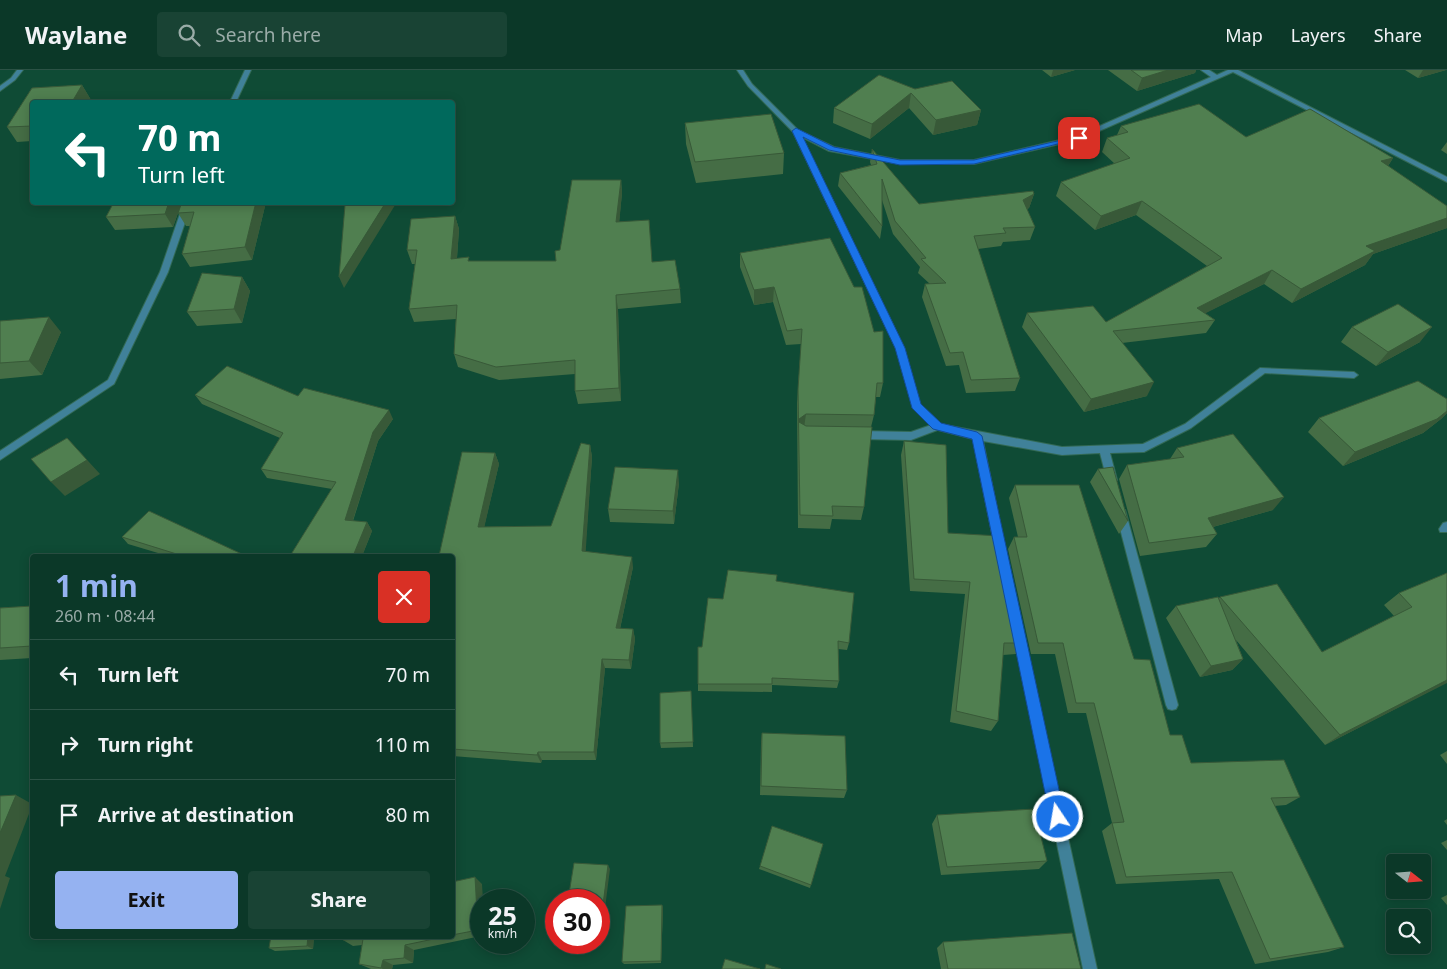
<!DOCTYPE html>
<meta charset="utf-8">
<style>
body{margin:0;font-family:"Noto Sans",sans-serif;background:#194334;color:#f1f3f6;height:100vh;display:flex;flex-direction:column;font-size:19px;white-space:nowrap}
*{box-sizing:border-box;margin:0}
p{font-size:16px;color:#9aaca8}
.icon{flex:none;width:28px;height:28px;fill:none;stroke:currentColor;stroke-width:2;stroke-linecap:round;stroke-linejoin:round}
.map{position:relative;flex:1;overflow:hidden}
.details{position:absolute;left:30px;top:484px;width:425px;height:385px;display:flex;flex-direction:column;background:#0b3828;border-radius:5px;box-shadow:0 2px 12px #0003,0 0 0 1px #2b5245}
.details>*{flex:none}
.hud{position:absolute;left:30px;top:30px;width:425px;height:105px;border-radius:5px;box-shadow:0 2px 12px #0003,0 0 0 1px #2b5245;background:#00695c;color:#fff;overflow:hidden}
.needle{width:32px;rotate:107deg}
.tools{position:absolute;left:1386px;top:784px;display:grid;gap:10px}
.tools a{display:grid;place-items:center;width:45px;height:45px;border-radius:5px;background:#0b3828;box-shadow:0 2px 12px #0003,0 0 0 1px #2b5245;font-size:25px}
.speed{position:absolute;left:470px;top:819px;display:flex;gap:10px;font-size:25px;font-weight:700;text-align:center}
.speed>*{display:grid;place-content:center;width:65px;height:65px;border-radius:50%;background:#0b3828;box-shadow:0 2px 12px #0003,0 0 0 1px #2b5245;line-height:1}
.speed small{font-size:12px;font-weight:400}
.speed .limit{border:8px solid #d22;background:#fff;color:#111}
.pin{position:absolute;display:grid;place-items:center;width:42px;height:42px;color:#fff;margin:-21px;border-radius:10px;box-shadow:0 2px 8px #0006}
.me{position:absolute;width:55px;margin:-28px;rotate:348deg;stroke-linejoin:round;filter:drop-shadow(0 0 4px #0008)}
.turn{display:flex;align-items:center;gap:18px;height:105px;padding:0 25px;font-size:22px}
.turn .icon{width:65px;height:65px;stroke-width:2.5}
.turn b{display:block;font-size:35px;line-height:42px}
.round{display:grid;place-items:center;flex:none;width:52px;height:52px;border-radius:5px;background:#194334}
.summary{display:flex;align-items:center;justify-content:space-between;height:85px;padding:0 25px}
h1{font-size:30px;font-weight:700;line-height:38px;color:#95b2f1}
.action{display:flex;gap:10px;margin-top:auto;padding:10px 25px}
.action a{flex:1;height:58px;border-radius:5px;background:#95b2f1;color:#111;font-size:20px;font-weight:700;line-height:58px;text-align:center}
.action a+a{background:#194334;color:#f1f3f6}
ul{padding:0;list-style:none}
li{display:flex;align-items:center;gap:15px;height:70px;padding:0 25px;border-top:1px solid #2b5245}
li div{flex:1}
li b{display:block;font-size:19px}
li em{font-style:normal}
header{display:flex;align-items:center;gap:30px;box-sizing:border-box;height:70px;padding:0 25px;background:#0b3828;border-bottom:1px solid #2b5245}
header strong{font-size:24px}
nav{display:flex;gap:28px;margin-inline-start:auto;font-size:18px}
.search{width:350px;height:45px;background:#194334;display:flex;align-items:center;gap:12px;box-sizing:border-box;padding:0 18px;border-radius:5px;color:#9aaca8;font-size:19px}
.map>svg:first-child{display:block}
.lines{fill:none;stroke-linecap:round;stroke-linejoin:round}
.lane-casing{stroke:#326954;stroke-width:2}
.street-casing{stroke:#326954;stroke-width:2}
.lane{fill:#408199;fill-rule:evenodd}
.street{fill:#408199;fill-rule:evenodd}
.wall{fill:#456d45}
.shaded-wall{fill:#385938}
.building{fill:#507f50;stroke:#385938}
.route{fill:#1a73e8;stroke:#114b97}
</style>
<header>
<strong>Waylane</strong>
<div class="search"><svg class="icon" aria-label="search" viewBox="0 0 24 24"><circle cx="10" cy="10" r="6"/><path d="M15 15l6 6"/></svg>Search here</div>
<nav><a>Map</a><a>Layers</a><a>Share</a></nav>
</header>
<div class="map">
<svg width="1447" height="899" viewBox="0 0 1447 899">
<rect width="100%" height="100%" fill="#0f4b35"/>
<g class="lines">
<!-- lane casing -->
<g class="lane-casing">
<path id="lane" d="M937,353L940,355L942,357L940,359L911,370L860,369L855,365L860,361L911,362Z"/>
</g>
<!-- street casing -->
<g class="street-casing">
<path id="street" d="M17,0H23L15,10L0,21V16L11,8Z
M245,0H251L236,32H230Z
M737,0H743L752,14L798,60L834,77L900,90H974L1077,66L1211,7L1201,0H1209L1217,5L1228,0H1238L1447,107V112L1233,2L1081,69L974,94H900L829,81L802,67L904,278L920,335L940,354L1062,377L1143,374L1185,354L1260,298L1354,302L1358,305L1354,308L1265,303L1191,358L1144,382L1110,383L1117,410L1112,414L1107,410L1100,383L1062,385L983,371L1005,478L1004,481L1000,482L996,481L995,478L973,369L934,359L913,338L896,278L793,62L748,16Z
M184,132H192L168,202L114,314L0,390V381L108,310L160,202Z
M1121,439L1125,440L1126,443L1178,635L1176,639L1172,640L1168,639L1166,635L1116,443L1117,440Z
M1447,452V462H1440L1439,459L1443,453Z
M1018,558L1022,560L1023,563L1097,899H1083L1013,563L1014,560Z"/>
</g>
<!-- lane -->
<use href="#lane" class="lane"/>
<!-- street -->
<use href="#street" class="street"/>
</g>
<!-- wall -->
<path class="wall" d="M1042,0H1075L1051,7Z
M1108,0H1196L1195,3L1137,21Z
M1405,0H1446L1418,8Z
M82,15L91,30L89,32H32V71L17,72L7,57L32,18Z
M915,19L981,40L977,55L933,65L909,38L870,69L833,53L834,38Z
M685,53L784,83L783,104L696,113L686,74Z
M1121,56L1246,67L1393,88L1388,96L1447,158L1373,184L1365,195L1292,233L1264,214L1205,243L1215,250L1206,263L1122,273L1147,326L1084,342L1022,257L1027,243L1106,252L1207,196L1136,145L1095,160L1056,126L1061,112L1115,94L1102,82L1107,68L1117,65Z
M1447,72V84L1441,80Z
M872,79L919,134L1034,124L1029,138L1027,139L1035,157L1030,170L1003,172L1001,176L978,179L1020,308L1015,321L966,323L959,295L946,296L922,227L925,214H930L918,203L920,197L893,164L882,130V156L880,169L838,116L840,103L871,95L870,92Z
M621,110L622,123L619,152L652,192L680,219L681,233L618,239L621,331L578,334L575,321V304L499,310L458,297L454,284L456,249L414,252L409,239L415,194H412L407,180L455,146L459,159L457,188L470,191H556L560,180Z
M114,132H266L252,190L190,197L182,184L190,156H186L178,143L173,157L115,160L106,147Z
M740,183L883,313L880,327H876L874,345L871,357L864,437L861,450L832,449L830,459L798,458L797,333L801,274L786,275L773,232L754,235L740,197Z
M242,207L250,221L242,253L197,256L187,242Z
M0,251L61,262L42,305L0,309Z
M1352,257L1420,272L1376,296L1341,272Z
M195,325L298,326L393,349L378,371L353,451L367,452L372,461L362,486H290L332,419L267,408L261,399L280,368L202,334Z
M1447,329V343L1441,349L1423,363L1343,396L1308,362L1319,348Z
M904,371L948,463L1023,573L1016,584L1003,585L998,651L991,661L950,652L965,524L910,521L901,385Z
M590,375L592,387L585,482L633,497L620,559H633L635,569L631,599L605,598L596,690H542L541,693L452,686V486L495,383L499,394L484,457L551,456Z
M1177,378L1273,440L1213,457L1217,464L1206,477L1140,486L1119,409L1127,395L1170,389Z
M1098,399L1128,451L1119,464L1090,412Z
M679,413L674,454L610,452L608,439Z
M1015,415L1134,589L1170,665L1191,693L1300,727L1286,735L1274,736L1344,877L1328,882L1255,894L1219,809L1116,814L1102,761L1112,753L1086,643H1068L1055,584H1031L1008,479L1014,467H1018L1009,428Z
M122,467L244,486H168L128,474Z
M1447,503L1434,619L1325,675L1236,570L1243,589L1232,600L1200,607L1166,548L1176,536L1219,528L1220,527L1322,582L1394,546L1384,535L1399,523Z
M776,511L849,573L847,580L838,579L839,611L837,618L772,615V622L698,621V614L702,577L723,529Z
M32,536V588L0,590V538Z
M691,621L693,677L661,678L660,673Z
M762,663L847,720L844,728L760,725L761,673Z
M1447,681V694L1440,685Z
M937,745L1047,791L1039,799L941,805L932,754Z
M1447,749V755L1444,751Z
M1447,770V780L1441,773Z
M823,774L810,818L759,799L760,796Z
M452,812L482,814L481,866L414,880L413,893L393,895L392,899H371L359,894L362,875L353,876L343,870L344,866H452Z
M1447,825V835L1441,828Z
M662,835L663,838L661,893L624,894L622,892Z
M314,866L313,879L275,881L269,878Z
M943,872L1081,899H941L937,878Z"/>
<!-- shaded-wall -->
<path class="shaded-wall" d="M1053,0H1075L1051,7Z
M1168,0H1196L1195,3L1137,21L1142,8Z
M1423,0H1446L1418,8Z
M82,15L91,30L89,32H72Z
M911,23L909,38L870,69L872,54Z
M981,40L977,55L933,65L936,50Z
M1393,88L1384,102L1381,91Z
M621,110L622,123L618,166L616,152Z
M1034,124L1029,138L1019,143L1023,130Z
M1142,131L1136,145L1095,160L1101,146Z
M169,132H182L173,157L165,144Z
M256,132H266L252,190L245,177Z
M386,132H397L344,218L339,207Z
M455,146L459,159L456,202L451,189Z
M1447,148V158L1373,184L1365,195L1292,233L1301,219L1366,176Z
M1272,200L1264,214L1190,251L1197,238Z
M242,207L250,221L242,253L234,239Z
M774,217L773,232L754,235V220Z
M616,225L618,239L621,331L619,318Z
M49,247L61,262L42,305L29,291Z
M1432,257L1420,272L1376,296L1388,282Z
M1154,312L1147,326L1084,342L1091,329Z
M389,340L393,349L378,371L350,459L345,450L373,362Z
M1447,341V343L1441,349L1423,363L1343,396L1355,382Z
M806,344L804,358L799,362V349Z
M67,368L100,404L65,426L51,412Z
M590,375L592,387L585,492L582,481Z
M495,383L499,394L482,467L478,457Z
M678,400L679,413L674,454L673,441Z
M1284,427L1273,440L1198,461L1208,448Z
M367,452L372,461L362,486H353Z
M632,487L633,497L618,568L616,558Z
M633,559L635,569L631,599L629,590Z
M602,589L605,598L596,690L594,682Z
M1243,589L1232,600L1200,607L1211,596Z
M1447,610V613L1325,675L1340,665Z
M538,682L542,690L541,693L537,685Z
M16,725L32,734V736L5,806L10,808L0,839V763Z
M608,795L610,799L602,862L600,859Z
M475,807L482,814L483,830H481V863L478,860Z
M662,835L663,838L661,893V891Z
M308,866H314L313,879L307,876Z
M405,875L414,880L413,893L404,888Z
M383,890L393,895L392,899H383L381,898Z"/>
<!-- building -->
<path class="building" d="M1131,0H1168L1142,8Z
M879,5L915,19L952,11L981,40L936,50L911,23L872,54L834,38Z
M82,15L72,32H32V56L7,57L32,18Z
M1199,34L1246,67L1310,39L1393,88L1381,91L1447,136V148L1366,176L1375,181L1301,219L1272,200L1197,238L1215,250L1113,261L1154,312L1091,329L1027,243L1093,236L1106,252L1222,188L1142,131L1101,146L1061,112L1130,88L1107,68L1128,62L1121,56Z
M771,44L784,83L695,92L685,53Z
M872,79L919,134L1033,121L1034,124L1023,130L1035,157L1003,158L1006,163L974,166L1020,308L971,310L963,282L950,283L925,214L946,213L921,189L926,188L895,151L882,109V156L840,103L877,94Z
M572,110H621L616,152L649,150L652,192L675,190L680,219L616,225L619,318L575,321V290L496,297L454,284L457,235L409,239L417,180H407L411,149L455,146L451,189L469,187L468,191H556L555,181L560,180Z
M114,132H169L165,144L106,147Z
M182,132H256L245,177L182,184L194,142L178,143Z
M346,132H386L339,207L345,135Z
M830,168L854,217H862L874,262L883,261V313H877L874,345L806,344L799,349V352L806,356L872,357L864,437L832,436L833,446L800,445L798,319L802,259L787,261L774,217L754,220L740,183Z
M202,203L242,207L234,239L187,242Z
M1398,234L1432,257L1388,282L1352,257Z
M49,247L29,291L0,293V251Z
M227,296L298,326L304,318L389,340L373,362L345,450L367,452L353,486H290L336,412L261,399L283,363L195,325Z
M1418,311L1447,329V341L1437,349L1355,382L1319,348Z
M1233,364L1284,427L1208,448L1217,464L1149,473L1127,395L1184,387L1177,378Z
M67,368L87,390L51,412L31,389Z
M904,371L946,375L948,463L1000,466L1023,573H1004L998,651L956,641L970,512L914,509Z
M581,373L590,375L582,481L632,487L616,558L633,559L629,590L602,589L594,682H538L537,685L452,679V486H439L462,382L495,383L478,457L551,456Z
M615,397L678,400L673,441L608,439Z
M1113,397L1128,451L1098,399Z
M1015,415H1079L1134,589L1150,590L1170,665H1182L1191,693L1284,690L1300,727L1271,728L1344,877L1270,889L1232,802L1126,807L1112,753L1124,752L1094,633H1076L1063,573H1038L1014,467H1027Z
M149,441L244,485V486H183L122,467Z
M728,500L777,505L776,511L854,523L849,573L838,571L839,611L772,608V614H698V577H702L708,528L723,529Z
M1447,503V610L1340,665L1220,527L1277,514L1322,582L1412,537L1399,523Z
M1218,527L1243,589L1211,596L1176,536Z
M32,536V576L0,578V538Z
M691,621L693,672L660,673V623Z
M762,663L845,666L847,720L761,716Z
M16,725L0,763V726Z
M1034,739L1047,791L947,797L937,745Z
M772,756L823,774L811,815L760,796Z
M574,793L608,795L600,859H599V830H568Z
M475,807L478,860L452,865V812Z
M662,835L661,891L622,892L626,836Z
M1072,863L1081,899H948L943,872Z
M271,866H308L307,876L269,878Z
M344,866H448L405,875L404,888L383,890L381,898L359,894L363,869L343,870Z
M725,889L760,899H722Z
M766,894L781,899H765Z"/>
<!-- route -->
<path class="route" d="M796,58L834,77L900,90H974L1079,66L1083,68L974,94L900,95L829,80L803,67L905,278L921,334L941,353L977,362L982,366L1065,747L1062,752L1058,754L1053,752L1050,747L972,369L933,359L912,338L895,278L792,61Z"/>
</svg>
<div class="tools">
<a><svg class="needle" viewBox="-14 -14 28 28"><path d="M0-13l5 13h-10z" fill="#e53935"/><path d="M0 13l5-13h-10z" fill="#9aaca8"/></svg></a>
<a><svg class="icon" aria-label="search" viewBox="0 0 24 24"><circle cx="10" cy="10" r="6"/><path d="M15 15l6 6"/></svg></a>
</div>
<div class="speed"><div>25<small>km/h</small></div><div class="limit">30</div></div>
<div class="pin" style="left:1079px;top:68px;background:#d93025"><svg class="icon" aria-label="arrive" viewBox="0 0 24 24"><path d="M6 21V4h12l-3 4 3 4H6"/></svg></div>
<svg class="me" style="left:1058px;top:747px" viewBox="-20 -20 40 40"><circle r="17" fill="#1a73e8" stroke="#fff" stroke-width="3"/><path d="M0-11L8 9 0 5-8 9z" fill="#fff"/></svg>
<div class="hud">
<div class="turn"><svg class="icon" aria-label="left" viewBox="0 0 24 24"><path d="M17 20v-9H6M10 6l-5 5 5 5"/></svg><div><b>70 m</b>Turn left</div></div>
</div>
<section class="details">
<div class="summary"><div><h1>1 min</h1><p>260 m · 08:44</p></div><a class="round" style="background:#d93025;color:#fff"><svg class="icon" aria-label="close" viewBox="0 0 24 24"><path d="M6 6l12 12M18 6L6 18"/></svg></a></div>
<ul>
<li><svg class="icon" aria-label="left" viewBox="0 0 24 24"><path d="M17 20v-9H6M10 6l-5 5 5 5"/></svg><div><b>Turn left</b></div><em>70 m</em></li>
<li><svg class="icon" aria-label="right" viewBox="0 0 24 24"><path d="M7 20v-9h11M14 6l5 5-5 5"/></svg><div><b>Turn right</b></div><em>110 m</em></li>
<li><svg class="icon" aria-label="arrive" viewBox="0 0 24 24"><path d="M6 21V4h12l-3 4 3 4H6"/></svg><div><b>Arrive at destination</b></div><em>80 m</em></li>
</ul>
<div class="action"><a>Exit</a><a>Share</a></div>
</section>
</div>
